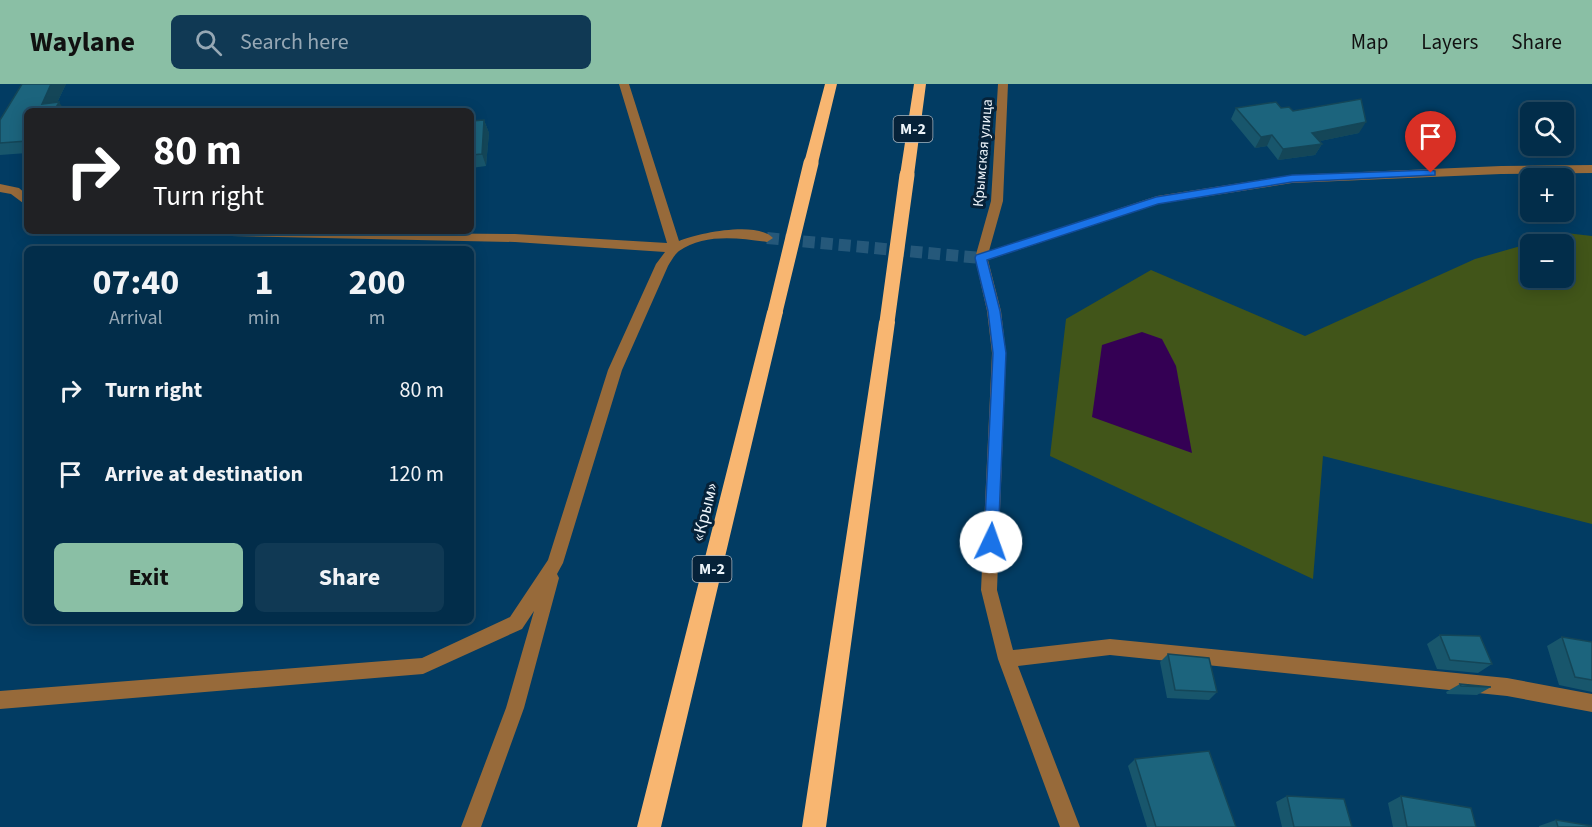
<!DOCTYPE html>
<meta charset="utf-8">
<style>
body{margin:0;font-family:"Source Sans 3",sans-serif;background:#103954;color:#f1f3f6;height:100vh;display:flex;flex-direction:column;font-size:22px;white-space:nowrap}
*{box-sizing:border-box;margin:0}
p{font-size:20px;color:#96a8b5}
.icon{flex:none;width:33px;height:33px;fill:none;stroke:currentColor;stroke-width:2;stroke-linecap:round;stroke-linejoin:round}
.map{position:relative;flex:1;overflow:hidden}
.panel{position:absolute;left:24px;top:162px;width:450px;height:378px;display:flex;flex-direction:column;background:#022d4a;border-radius:9px;box-shadow:0 3px 15px #0003,0 0 0 2px #234962}
.panel>*{flex:none}
.banner{position:absolute;left:24px;top:24px;width:450px;height:126px;border-radius:9px;box-shadow:0 3px 15px #0003,0 0 0 2px #234962;background:#202124;color:#fff;overflow:hidden}
.tools{position:absolute;left:1520px;top:18px;display:grid;gap:12px}
.tools a{display:grid;place-items:center;width:54px;height:54px;border-radius:9px;background:#022d4a;box-shadow:0 3px 15px #0003,0 0 0 2px #234962;font-size:30px}
.pin{position:absolute;display:grid;place-items:center;width:51px;height:51px;color:#fff;margin:-62px -26px;border-radius:50% 50% 50% 0;rotate:-45deg;box-shadow:0 0 6px #0007}
.pin .icon{rotate:45deg}
.me{position:absolute;width:66px;margin:-33px;rotate:3deg;stroke-linejoin:round;filter:drop-shadow(0 0 4px #0008)}
.turn{display:flex;align-items:center;gap:21px;height:126px;padding:0 30px;font-size:27px}
.turn .icon{width:78px;height:78px;stroke-width:2.5}
.turn b{display:block;font-size:42px;line-height:51px}
.eta{display:flex;justify-content:space-evenly;align-items:center;height:102px;text-align:center}
.eta b{font-size:36px;font-weight:700;line-height:42px}
.cta{display:flex;gap:12px;margin-top:auto;padding:12px 30px}
.cta a{flex:1;height:69px;border-radius:9px;background:#8abfa5;color:#111;font-size:24px;font-weight:700;line-height:69px;text-align:center}
.cta a+a{background:#103954;color:#f1f3f6}
ul{padding:0;list-style:none}
li{display:flex;align-items:center;gap:18px;height:84px;padding:0 30px}
li div{flex:1}
li b{display:block;font-size:22px}
li em{font-style:normal}
header{display:flex;align-items:center;gap:36px;box-sizing:border-box;height:84px;padding:0 30px;background:#8abfa5;color:#111}
header strong{font-size:28px}
nav{display:flex;gap:33px;margin-inline-start:auto;font-size:21px}
.search{width:420px;height:54px;background:#103954;display:flex;align-items:center;gap:15px;box-sizing:border-box;padding:0 21px;border-radius:9px;color:#96a8b5;font-size:22px}
.map>svg:first-child{display:block}
.green{fill:#415519;fill-rule:evenodd}
.water{fill:#340054}
.lines{fill:none;stroke-linecap:round;stroke-linejoin:round}
.minor-tunnel{stroke:#25587a;stroke-width:12;stroke-dasharray:12 6;stroke-linecap:butt}
.minor{fill:#976a3a;fill-rule:evenodd}
.highway{fill:#f8b671;fill-rule:evenodd}
.highway-bridge{stroke:#f8b671;stroke-width:15}
.wall{fill:#18566c}
.shaded-wall{fill:#144658}
.building{fill:#1c647d;stroke:#144658;stroke-width:1.5}
.route{fill:#1a73e8;stroke:#114b97;stroke-width:1.5}
.labels{text-anchor:middle;dominant-baseline:central;stroke-width:6;stroke-linejoin:round;paint-order:stroke}
.far-street-label{font-size:15px;fill:#edf4fa;stroke:#062239}
.shield{fill:#062239;stroke:#a8b5c0;stroke-width:1.5}
.shield-label{font-size:16px;font-weight:bold;fill:#edf4fa}
.street-label{font-size:18px;fill:#edf4fa;stroke:#062239}
</style>
<header>
<strong>Waylane</strong>
<div class="search"><svg class="icon" aria-label="search" viewBox="0 0 24 24"><circle cx="10" cy="10" r="6"/><path d="M15 15l6 6"/></svg>Search here</div>
<nav><a>Map</a><a>Layers</a><a>Share</a></nav>
</header>
<div class="map">
<svg width="1592" height="743" viewBox="0 0 1592 743">
<rect width="100%" height="100%" fill="#023c63"/>
<!-- green -->
<path class="green" d="M1566,149L1592,152V440L1323,372L1313,495L1050,372L1066,235L1151,186L1305,252L1475,175ZM1530,160H1563V194H1530Z"/>
<!-- water -->
<path class="water" d="M1142,248L1162,255L1176,282L1192,369L1092,333L1102,261Z"/>
<g class="lines">
<!-- minor-tunnel -->
<path class="minor-tunnel" d="M767,154L981,174"/>
<!-- minor -->
<path class="minor" d="M619,0H629L679,157C699,149 757,137 773,154L767,158C740,154 704,149 679,167C675,170 671,177 668,182L622,286L563,479L557,490L559,494L524,624L481,743H461L506,624L534,527L522,545L423,590L0,625V607L422,574L510,533L548,476L608,286L656,180L665,168L515,158L182,151L176,147L515,150L667,159Z
M998,0H1008L1003,117L989,167L1157,112L1292,91L1501,82L1592,81V89L1501,90L1292,99L1158,120L988,176L1001,227L1006,269L997,506L1013,566L1110,555L1507,594L1592,610V628L1507,612L1110,571L1018,582L1080,743H1060L998,575L981,506L992,269L987,227L975,174L991,117Z
M0,100L19,104L27,111V122L11,110L0,108Z"/>
<!-- highway -->
<path class="highway" d="M825,0H837L818,79L811,83L804,79Z
M914,0H926L914,91L907,95L900,91Z
M775,222L781,224L783,228L661,743H637L767,228L769,224Z
M887,232L893,234L895,238L826,743H802L879,238L881,234Z"/>
<!-- highway-bridge -->
<path class="highway-bridge" d="M775,228L811,79
M887,238L907,91"/>
</g>
<!-- wall -->
<path class="wall" d="M66,0L57,19L27,27V69L0,71V36Z
M1236,24H1281L1359,49L1320,57L1322,60L1315,71L1278,76L1267,62L1255,64L1231,35Z
M484,36L489,49L486,82L471,84V37Z
M1440,551L1492,580L1478,589L1437,585L1427,560Z
M1562,553L1592,558V608L1559,601L1547,562Z
M1168,570L1217,608L1209,616L1167,614L1160,578Z
M1460,600L1491,603L1477,611L1447,610L1446,608Z
M1135,675L1236,743H1147L1128,682Z
M1287,712L1352,743H1282L1276,718Z
M1401,712L1476,743H1393L1388,719Z
M1556,736L1592,743H1539V742Z"/>
<!-- shaded-wall -->
<path class="shaded-wall" d="M51,0H66L53,27L42,20Z
M59,18L65,27H54Z
M484,36L489,49L486,82L482,70Z
M1366,38L1359,49L1306,60L1312,49Z
M1272,51L1267,62L1255,64L1261,53Z
M1322,60L1315,71L1278,76L1283,65Z"/>
<!-- building -->
<path class="building" d="M22,0H51L42,20L59,18L54,27H27V57L0,59V36Z
M1361,15L1366,38L1312,49L1322,60L1283,65L1272,51L1261,53L1236,24L1276,18L1281,24L1289,23L1293,27Z
M484,36L482,70L471,71V37Z
M1440,551L1480,552L1492,580L1450,576Z
M1562,553L1592,558V596L1575,593Z
M1168,570L1209,574L1217,608L1175,606Z
M1460,600L1491,603L1461,602Z
M1209,667L1236,743H1156L1135,675Z
M1287,712L1344,715L1352,743H1294Z
M1401,712L1471,724L1476,743H1407Z
M1556,736L1592,742V743H1558Z"/>
<!-- route -->
<path class="route" d="M1431,86L1435,87V91L1292,98L1158,120L987,176L1000,227L1006,269L998,458L996,463L991,465L986,463L984,458L993,269L988,227L975,174L976,171L1156,113L1292,91Z"/>
<g class="labels">
<!-- far-street labels -->
<g class="far-street-label">
<text transform="translate(983 69) rotate(-85)">Крымская улица</text>
</g>
<!-- shield labels -->
<g class="shield">
<rect x="893.5" y="32" width="39" height="26" rx="4.5"/>
<rect x="692.5" y="472" width="39" height="26" rx="4.5"/>
</g>
<g class="shield-label">
<text x="913" y="45">М-2</text>
<text x="712" y="485">М-2</text>
</g>
<!-- street labels -->
<g class="street-label">
<text transform="translate(705 428) rotate(-76)">«Крым»</text>
</g>
</g>
</svg>
<div class="tools">
<a><svg class="icon" aria-label="search" viewBox="0 0 24 24"><circle cx="10" cy="10" r="6"/><path d="M15 15l6 6"/></svg></a>
<a>+</a>
<a>−</a>
</div>
<div class="pin" style="left:1431px;top:89px;background:#d93025"><svg class="icon" aria-label="arrive" viewBox="0 0 24 24"><path d="M6 21V4h12l-3 4 3 4H6"/></svg></div>
<svg class="me" style="left:991px;top:458px" viewBox="-20 -20 40 40"><circle r="19" fill="#fff"/><path d="M0-13L10 11 0 6-10 11z" fill="#1a73e8"/></svg>
<div class="banner">
<div class="turn"><svg class="icon" aria-label="right" viewBox="0 0 24 24"><path d="M7 20v-9h11M14 6l5 5-5 5"/></svg><div><b>80 m</b>Turn right</div></div>
</div>
<section class="panel">
<div class="eta">
<div><b>07:40</b><p>Arrival</p></div>
<div><b>1</b><p>min</p></div>
<div><b>200</b><p>m</p></div>
</div>
<ul>
<li><svg class="icon" aria-label="right" viewBox="0 0 24 24"><path d="M7 20v-9h11M14 6l5 5-5 5"/></svg><div><b>Turn right</b></div><em>80 m</em></li>
<li><svg class="icon" aria-label="arrive" viewBox="0 0 24 24"><path d="M6 21V4h12l-3 4 3 4H6"/></svg><div><b>Arrive at destination</b></div><em>120 m</em></li>
</ul>
<div class="cta"><a>Exit</a><a>Share</a></div>
</section>
</div>
